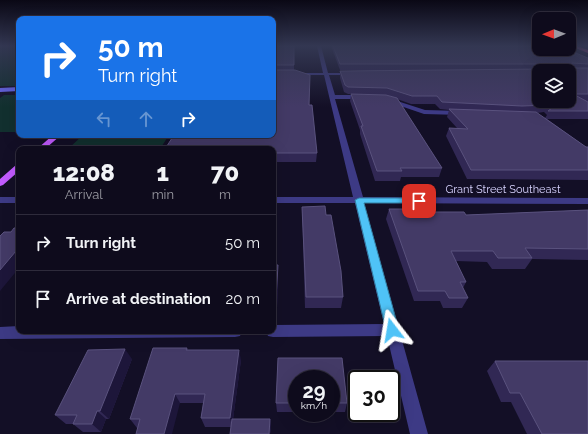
<!DOCTYPE html>
<style>
body{margin:0;font-family:Raleway,sans-serif;background:#171425;color:#f1f3f6;height:100vh;display:flex;flex-direction:column;font-size:15px;white-space:nowrap}
*{box-sizing:border-box;margin:0}
p{font-size:13px;color:#9b9ba3}
.icon{flex:none;width:22px;height:22px;fill:none;stroke:currentColor;stroke-width:2;stroke-linecap:round;stroke-linejoin:round}
.map{position:relative;flex:1;overflow:hidden}
.sheet{position:absolute;left:16px;top:146px;width:260px;height:188px;display:flex;flex-direction:column;background:#0e0b1c;border-radius:8px;box-shadow:0 4px 16px #0002,0 0 0 1px #2e2b3b}
.sheet>*{flex:none}
.top-card{position:absolute;left:16px;top:16px;width:260px;height:122px;border-radius:8px;box-shadow:0 4px 16px #0002,0 0 0 1px #2e2b3b;background:#1a73e8;color:#fff;overflow:hidden}
.needle{width:26px;rotate:269deg}
.buttons{position:absolute;left:532px;top:12px;display:grid;gap:8px}
.buttons a{display:grid;place-items:center;width:44px;height:44px;border-radius:8px;background:#0e0b1c;box-shadow:0 4px 16px #0002,0 0 0 1px #2e2b3b;font-size:20px}
.speed{position:absolute;left:288px;top:370px;display:flex;gap:8px;font-size:20px;font-weight:700;text-align:center}
.speed>*{display:grid;place-content:center;width:52px;height:52px;border-radius:50%;background:#0e0b1c;box-shadow:0 4px 16px #0002,0 0 0 1px #2e2b3b;line-height:1}
.speed small{font-size:10px;font-weight:400}
.speed .limit{border:2px solid #111;border-radius:6px;background:#fff;color:#111}
.pin{position:absolute;display:grid;place-items:center;width:34px;height:34px;color:#fff;margin:-17px;border-radius:8px;box-shadow:0 2px 6px #0006}
.me{position:absolute;width:44px;margin:-22px;rotate:346deg;stroke-linejoin:round;filter:drop-shadow(0 0 3px #0008)}
.turn{display:flex;align-items:center;gap:14px;height:84px;padding:0 16px;font-size:18px}
.turn .icon{width:52px;height:52px;stroke-width:2.5}
.turn b{display:block;font-size:28px;line-height:34px}
.lanes{display:flex;align-items:center;height:38px;padding:0 16px;background:#0003;justify-content:center;gap:20px;direction:ltr}
.lanes .off{opacity:.35}
.eta{display:flex;justify-content:space-evenly;align-items:center;height:68px;text-align:center}
.eta b{font-size:24px;font-weight:800;line-height:28px}
ul{padding:0;list-style:none}
li{display:flex;align-items:center;gap:12px;height:56px;padding:0 16px;border-top:1px solid #2e2b3b}
li div{flex:1}
li b{display:block;font-size:15px}
li em{font-style:normal}
.map>svg:first-child{display:block}
.green{fill:#12302f}
.lines{fill:none;stroke-linecap:round;stroke-linejoin:round}
.minor{fill:#3d3a85;fill-rule:evenodd}
.secondary{fill:#6f6bff;fill-rule:evenodd}
.primary{fill:#c25bff;fill-rule:evenodd}
.motorway{fill:#ff4fa3;fill-rule:evenodd}
.wall{fill:#312854;fill-rule:evenodd}
.shaded-wall{fill:#1d163a}
.building{fill:#433a66;stroke:#5a527e;fill-rule:evenodd}
.route{fill:#4fc3f7;stroke:#337fa1}
.labels{text-anchor:middle;dominant-baseline:central;stroke-width:4;stroke-linejoin:round;paint-order:stroke}
.street-label{font-size:11px;fill:#d9d4ff;stroke:#130f26}
</style>
<div class="map">
<svg width="588" height="434" viewBox="0 0 588 434">
<rect width="100%" height="100%" fill="#130f26"/>
<!-- green -->
<path class="green" d="M0,46H19V86H0Z
M4,95H19V132H0V98Z
M83,135H169L160,149H68Z"/>
<g class="lines">
<!-- minor -->
<path class="minor" d="M317,46H321L328,73H353L355,74L353,75H329L335,95H363L366,97L363,99H335L363,197L588,198V204L364,203L428,434H410L387,336L273,337L268,336L266,331H273V325L384,324L355,203H273V197H353L324,75H273V73H323Z
M388,98L425,110L461,111L464,113L461,115L424,114L386,101L385,100Z
M0,197H19V203H0Z
M19,326V331H242L240,336L235,337L0,339V327Z"/>
<!-- secondary -->
<path class="secondary" d="M19,87V91L0,92V88Z"/>
<!-- primary -->
<path class="primary" d="M53,135H61L45,149H37Z
M16,165H19V171L3,185L0,186V179Z"/>
<!-- motorway -->
<path class="motorway" d="M571,46H577L588,50V53Z"/>
</g>
<!-- wall -->
<path class="wall" d="M273,46H294V70L309,105L317,153L316,162H273Z
M331,46H539L588,64V101H587L588,102V119H547L586,147H588V180L467,179L446,136L449,128H457L447,117L449,110L440,109L435,104H411L397,99L442,168L439,177H401L400,181H375L360,134V130L350,101L351,94H348L344,92L340,78V71L389,70H340ZM544,112L547,115L545,118L537,113Z
M302,207L326,215L343,297L341,308H305Z
M389,209L466,215L588,210V260L532,259L525,269H492L487,262L456,261L466,282L463,288L468,298L462,308H443L440,301H414L386,219Z
M273,265L278,276L277,308H273Z
M187,348L188,350L241,360L233,419H270L271,428L270,434H230L231,427H205L201,418L203,403H180L137,428L130,419Z
M278,358H342L347,403L345,412H331V379H297V412H277L276,403Z
M132,359L109,419H106L101,432H83L73,424H66L55,415Z
M495,361L588,434H527L511,402H501L487,371Z"/>
<!-- shaded-wall -->
<path class="shaded-wall" d="M16,251L19,255V268L0,291V270Z
M278,265V276L277,308L276,298Z
M125,349L132,359L109,419L100,411Z
M239,350L241,360L232,427L230,418Z
M175,394L180,403L172,434H164Z
M97,411L106,419L101,432L92,424Z
M270,419L271,428L270,434H269Z"/>
<!-- building -->
<path class="building" d="M273,46H294V65H273Z
M333,46H539V49H566L588,58V64L572,63L571,68H588V94H573L588,102V111H548L552,108L548,105L522,106L442,102L437,96H412L387,88L348,87L345,85L340,71L542,69L543,66L542,64H340ZM539,71H569V101H539Z
M273,70H295L310,75L309,105H312L317,153H273V149H165L174,135H273Z
M351,94L386,95L397,98L442,168H400L402,171H377L361,126H363Z
M449,109L536,112L586,147H588V170H471L449,128L468,129Z
M325,206L326,215H331L341,271L343,297H306L302,207Z
M389,209H431L433,212H464L466,215L588,210V249L525,248L532,258H498L493,251H451L466,282H460L468,298H449L445,291H418Z
M14,228H19V251H16L0,270V236L4,232H11Z
M273,265H278L276,298H273Z
M153,348H187L186,350H239L230,418H201L205,394H175L164,434H136L140,419H130Z
M125,349L100,411H97L92,424H73L77,415H55L88,350Z
M278,358H342L347,403H331V379H297V403H276Z
M495,361H588V434H542L520,393H510Z
M232,419H270L269,434H230Z"/>
<!-- sky -->
<linearGradient id="sky" x2="0" y2="1"><stop stop-color="#0a0815"/><stop offset="0.43" stop-color="#333752"/><stop offset="1" stop-color="#333752" stop-opacity="0"/></linearGradient>
<rect width="588" height="107" fill="url(#sky)"/>
<!-- route -->
<path class="route" d="M359,198H419L423,201L419,203H364L399,330L397,334L392,335L388,334L386,330L355,200Z"/>
<g class="labels">
<!-- street labels -->
<g class="street-label">
<text x="503" y="189">Grant Street Southeast</text>
</g>
</g>
</svg>
<div class="buttons">
<a><svg class="needle" viewBox="-14 -14 28 28"><path d="M0-13l5 13h-10z" fill="#e53935"/><path d="M0 13l5-13h-10z" fill="#9b9ba3"/></svg></a>
<a><svg class="icon" aria-label="layers" viewBox="0 0 24 24"><path d="M12 4l9 5-9 5-9-5zM3 14l9 5 9-5"/></svg></a>
</div>
<div class="speed"><div>29<small>km/h</small></div><div class="limit">30</div></div>
<div class="pin" style="left:419px;top:201px;background:#d93025"><svg class="icon" aria-label="arrive" viewBox="0 0 24 24"><path d="M6 21V4h12l-3 4 3 4H6"/></svg></div>
<svg class="me" style="left:392px;top:330px" viewBox="-20 -20 40 40"><path d="M0-17L14 15 0 8-14 15z" fill="#4fc3f7" stroke="#fff" stroke-width="4"/></svg>
<div class="top-card">
<div class="turn"><svg class="icon" aria-label="right" viewBox="0 0 24 24"><path d="M7 20v-9h11M14 6l5 5-5 5"/></svg><div><b>50 m</b>Turn right</div></div>
<div class="lanes"><svg class="icon off" aria-label="left" viewBox="0 0 24 24"><path d="M17 20v-9H6M10 6l-5 5 5 5"/></svg><svg class="icon off" aria-label="ahead" viewBox="0 0 24 24"><path d="M12 20V5M6 11l6-6 6 6"/></svg><svg class="icon" aria-label="right" viewBox="0 0 24 24"><path d="M7 20v-9h11M14 6l5 5-5 5"/></svg></div>
</div>
<section class="sheet">
<div class="eta">
<div><b>12:08</b><p>Arrival</p></div>
<div><b>1</b><p>min</p></div>
<div><b>70</b><p>m</p></div>
</div>
<ul>
<li><svg class="icon" aria-label="right" viewBox="0 0 24 24"><path d="M7 20v-9h11M14 6l5 5-5 5"/></svg><div><b>Turn right</b></div><em>50 m</em></li>
<li><svg class="icon" aria-label="arrive" viewBox="0 0 24 24"><path d="M6 21V4h12l-3 4 3 4H6"/></svg><div><b>Arrive at destination</b></div><em>20 m</em></li>
</ul>
</section>
</div>
